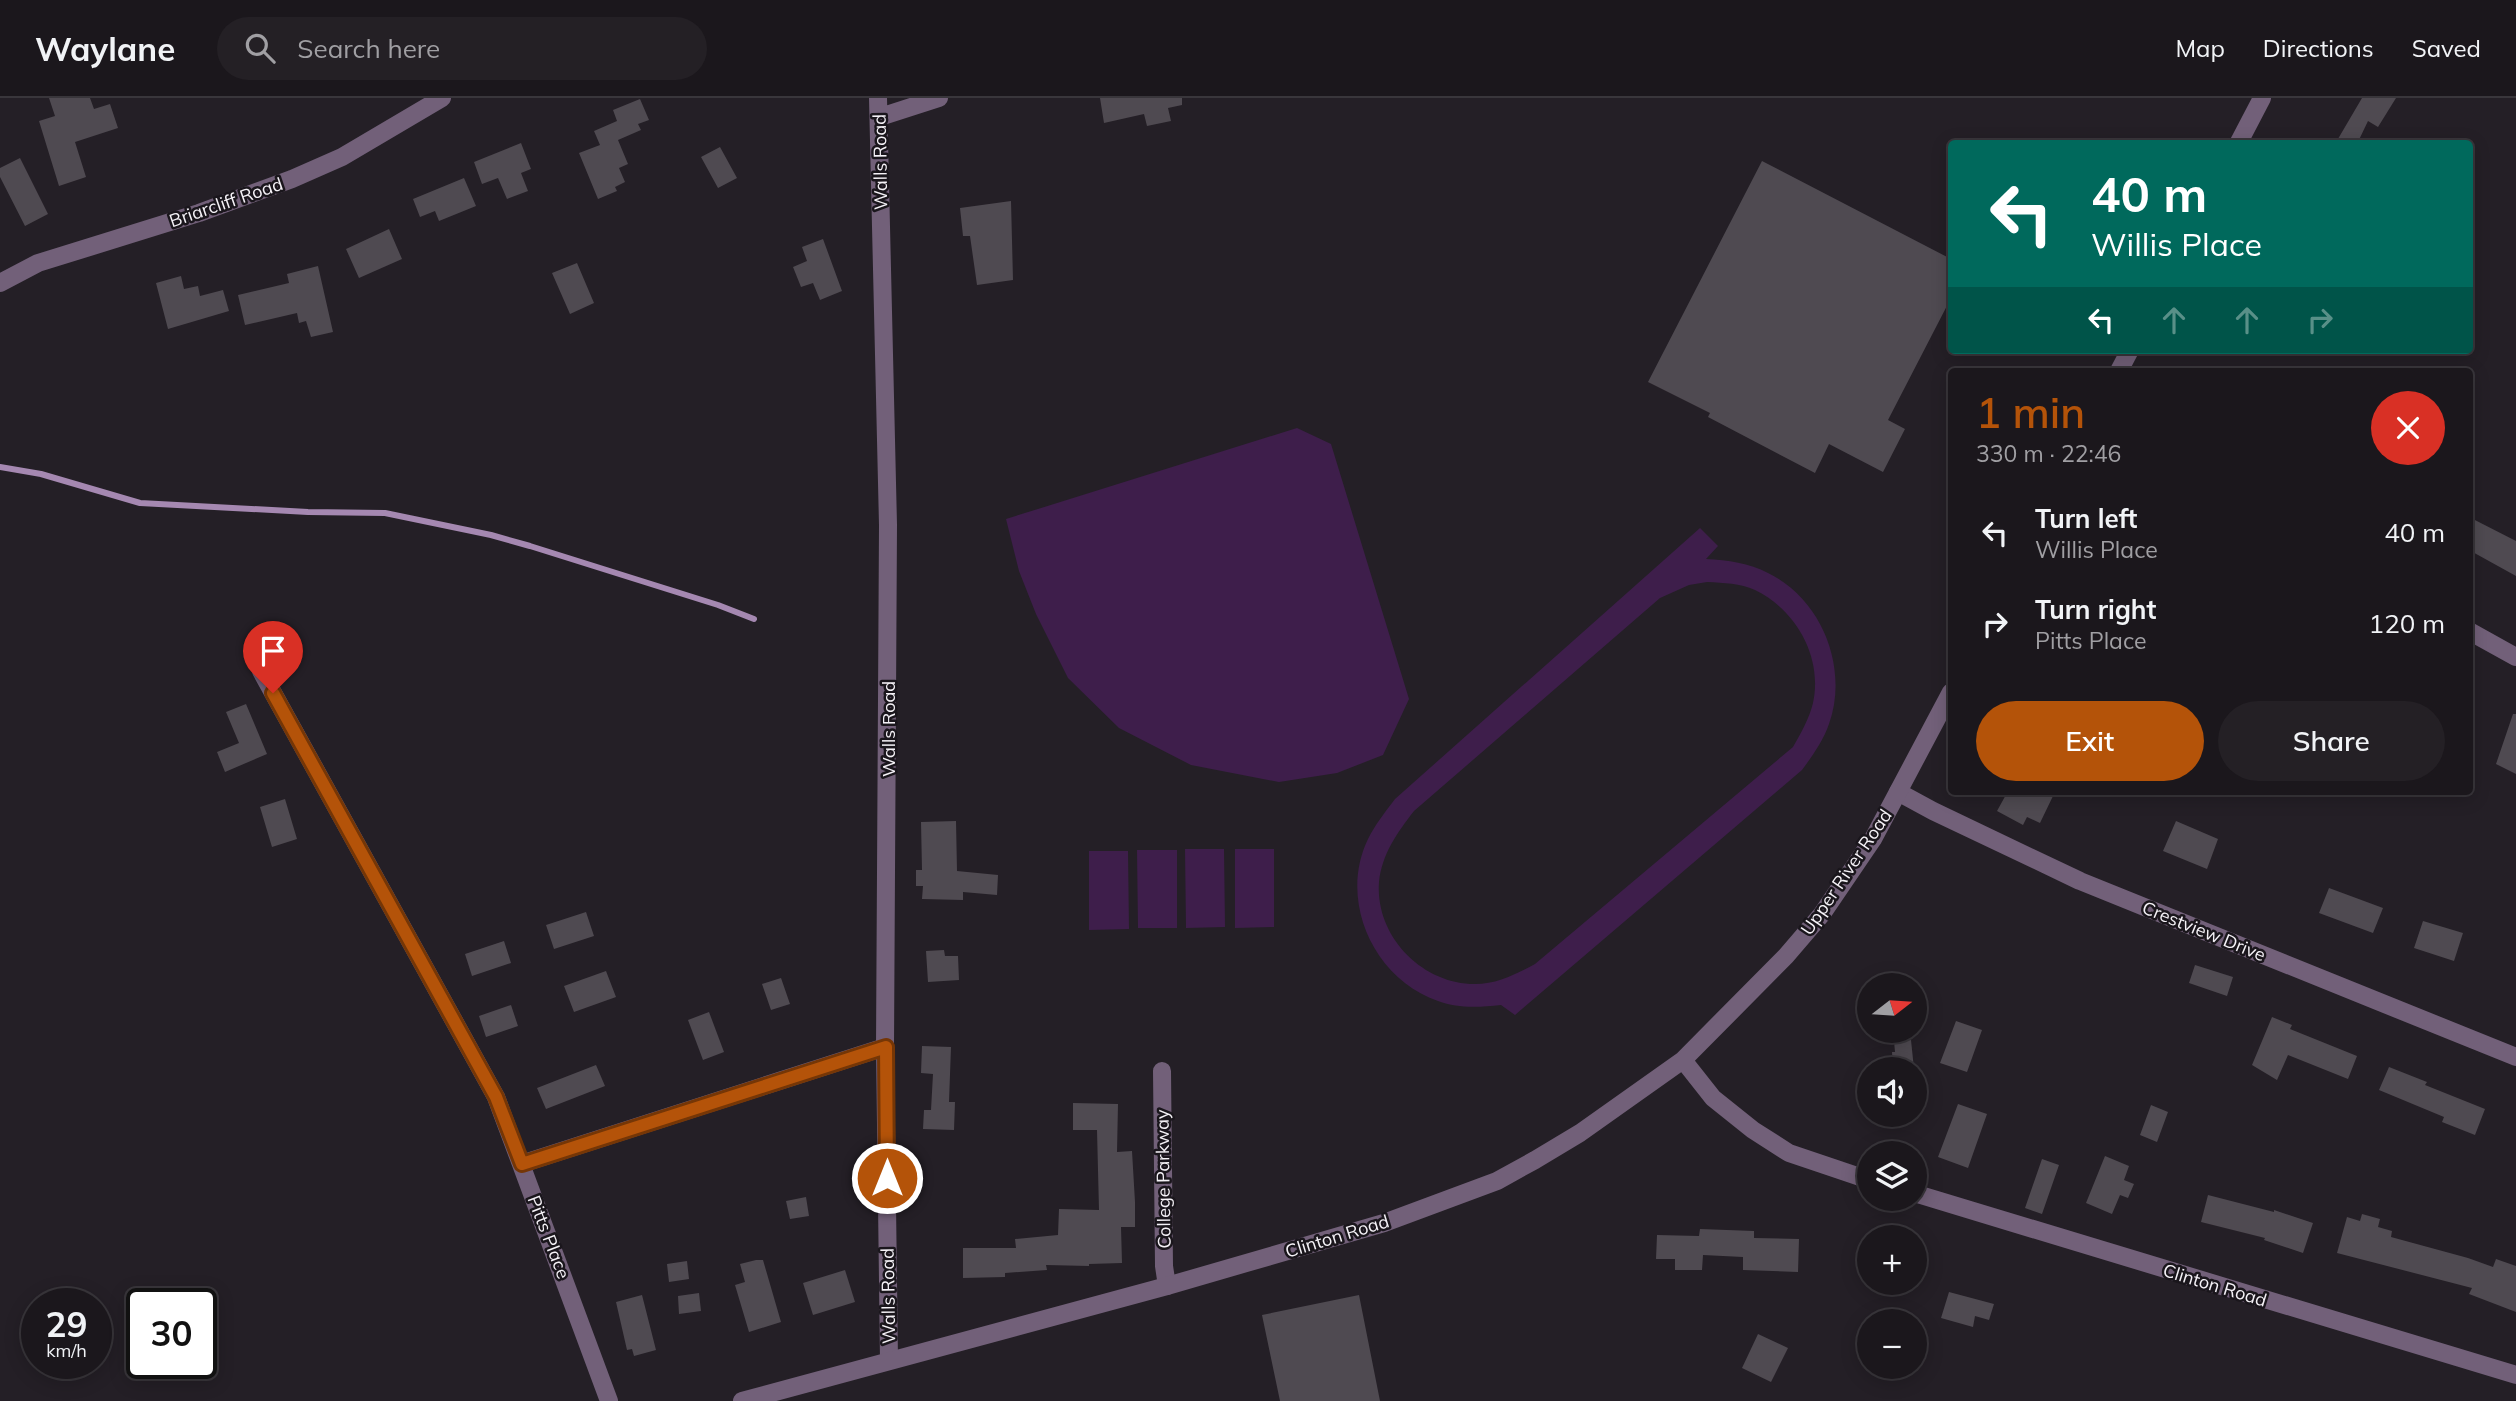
<!DOCTYPE html>
<meta charset="utf-8">
<style>
body{margin:0;font-family:Mulish,sans-serif;background:#242025;color:#f1f3f6;height:100vh;display:flex;flex-direction:column;font-size:26px;white-space:nowrap}
*{box-sizing:border-box;margin:0}
p{font-size:23px;color:#a09fa3}
.icon{flex:none;width:38px;height:38px;fill:none;stroke:currentColor;stroke-width:2;stroke-linecap:round;stroke-linejoin:round}
.map{position:relative;flex:1;overflow:hidden}
.panel{position:absolute;left:1948px;top:270px;width:525px;height:427px;display:flex;flex-direction:column;background:#1b171c;border-radius:7px;box-shadow:0 4px 18px #0003,0 0 0 2px #39363b}
.panel>*{flex:none}
.top-card{position:absolute;left:1948px;top:42px;width:525px;height:214px;border-radius:7px;box-shadow:0 4px 18px #0003,0 0 0 2px #39363b;background:#00695c;color:#fff;overflow:hidden}
.needle{width:46px;rotate:73deg}
.fabs{position:absolute;left:1857px;top:875px;display:grid;gap:14px}
.fabs a{display:grid;place-items:center;width:70px;height:70px;border-radius:50%;background:#1b171c;box-shadow:0 4px 18px #0003,0 0 0 2px #39363b;font-size:35px}
.speed{position:absolute;left:21px;top:1190px;display:flex;gap:14px;font-size:35px;font-weight:700;text-align:center}
.speed>*{display:grid;place-content:center;width:91px;height:91px;border-radius:50%;background:#1b171c;box-shadow:0 4px 18px #0003,0 0 0 2px #39363b;line-height:1}
.speed small{font-size:18px;font-weight:400}
.speed .limit{border:4px solid #111;border-radius:10px;background:#fff;color:#111}
.pin{position:absolute;display:grid;place-items:center;width:60px;height:60px;color:#fff;margin:-72px -30px;border-radius:50% 50% 50% 0;rotate:-45deg;box-shadow:0 0 7px #0007}
.pin .icon{rotate:45deg}
.me{position:absolute;width:77px;margin:-38px;rotate:0deg;stroke-linejoin:round;filter:drop-shadow(0 0 5px #0008)}
.turn{display:flex;align-items:center;gap:24px;height:147px;padding:0 28px;font-size:32px}
.turn .icon{width:91px;height:91px;stroke-width:2.5}
.turn b{display:block;font-size:49px;line-height:60px}
.lanes{display:flex;align-items:center;height:66px;padding:0 28px;background:#0003;justify-content:center;gap:35px;direction:ltr}
.lanes .off{opacity:.35}
.round{display:grid;place-items:center;flex:none;width:74px;height:74px;border-radius:37px;background:#242025}
.head{display:flex;align-items:center;justify-content:space-between;height:119px;padding:0 28px}
h1{font-size:42px;font-weight:600;line-height:52px;color:#b45309}
.action{display:flex;gap:14px;margin-top:auto;padding:14px 28px}
.action a{flex:1;height:80px;border-radius:42px;background:#b45309;color:#fff;font-size:28px;font-weight:600;line-height:80px;text-align:center}
.action a+a{background:#242025;color:#f1f3f6}
ul{padding:0;list-style:none}
li{display:flex;align-items:center;gap:21px;height:91px;padding:0 28px}
li div{flex:1}
li b{display:block;font-size:26px}
li em{font-style:normal}
header{display:flex;align-items:center;gap:42px;box-sizing:border-box;height:98px;padding:0 35px;background:#1b171c;border-bottom:2px solid #39363b}
header strong{font-size:33px}
nav{display:flex;gap:38px;margin-inline-start:auto;font-size:24px}
.search{width:490px;height:63px;background:#242025;display:flex;align-items:center;gap:18px;box-sizing:border-box;padding:0 24px;border-radius:38px;color:#a09fa3;font-size:26px}
.map>svg:first-child{display:block}
.green{fill:#3e1e4b;fill-rule:evenodd}
.lines{fill:none;stroke-linecap:round;stroke-linejoin:round}
.stream{stroke:#a588b1;stroke-width:6}
.building{fill:#4f4a51}
.minor{stroke:#726079;stroke-width:18}
.tertiary{stroke:#726079;stroke-width:18}
.route-casing{stroke:#753606;stroke-width:18}
.route{stroke:#b45309;stroke-width:12}
.labels{text-anchor:middle;dominant-baseline:central;stroke-width:5;stroke-linejoin:round;paint-order:stroke}
.street-label{font-size:18px;fill:#f5f2f7;stroke:#1a161c}
</style>
<header>
<strong>Waylane</strong>
<div class="search"><svg class="icon" aria-label="search" viewBox="0 0 24 24"><circle cx="10" cy="10" r="6"/><path d="M15 15l6 6"/></svg>Search here</div>
<nav><a>Map</a><a>Directions</a><a>Saved</a></nav>
</header>
<div class="map">
<svg width="2516" height="1303" viewBox="0 0 2516 1303">
<rect width="100%" height="100%" fill="#241f26"/>
<!-- green -->
<path class="green" d="M1297,330L1331,346L1409,601L1383,657L1337,675L1279,684L1191,667L1119,630L1068,580L1036,516L1019,473L1006,421Z
M1700,430L1718,448L1706,461C1728,462 1749,465 1768,475C1822,501 1849,570 1829,626C1823,643 1813,657 1802,672L1515,917L1501,907C1480,909 1459,911 1438,903C1374,881 1338,803 1368,741C1375,727 1385,714 1395,701ZM1707,484C1724,485 1740,485 1755,492C1796,512 1823,559 1813,605C1809,621 1801,635 1793,649L1535,866C1516,876 1497,886 1475,886C1422,886 1375,838 1379,784C1382,756 1397,735 1414,713L1660,500L1689,487Z
M1185,751H1224L1225,829L1186,830Z
M1235,751H1274V829L1235,830Z
M1137,752H1177V830H1138Z
M1089,753H1128L1129,831L1089,832Z"/>
<g class="lines">
<!-- stream -->
<path class="stream" d="M0,369L41,376L140,405L308,414L385,415L491,437L530,448L718,507L754,521"/>
</g>
<!-- building -->
<path class="building" d="M49,0H90L94,11L110,6L118,30L75,44L86,79L59,88L39,23L55,18Z
M1100,0H1182V7L1168,10L1171,23L1147,28L1144,16L1104,25Z
M2362,0H2396L2378,29L2368,23L2357,46H2335Z
M640,1L649,22L638,26L641,32L618,42L628,66L619,70L625,84L615,89L617,93L598,101L579,55L600,47L594,33L617,23L613,12Z
M521,45L531,71L521,75L528,93L507,101L498,80L482,86L474,64Z
M720,49L737,80L718,90L701,59Z
M20,60L48,116L25,128L0,79V70Z
M1762,63L1951,161V200L1888,322L1905,331L1883,374L1829,346L1815,375L1708,319L1710,315L1648,284Z
M464,80L476,108L439,123L435,113L420,119L413,101Z
M1011,103L1013,182L977,187L970,138H963L960,110Z
M389,131L402,161L359,180L346,151Z
M823,141L842,193L820,202L813,185L801,189L793,169L807,163L802,149Z
M577,165L594,205L570,216L552,175Z
M318,168L333,234L311,239L306,223L299,225L297,215L245,227L238,197L289,185L287,176Z
M181,178L184,191L198,188L200,198L223,192L229,213L168,231L156,185Z
M2469,419L2516,443V478L2469,452Z
M246,606L267,656L225,674L217,654L239,645L226,614Z
M2513,616H2516V676L2496,666Z
M2008,693H2043L2053,698L2040,725L2027,719L2023,727L1997,713Z
M285,701L297,741L272,749L260,709Z
M956,723L957,773L998,777L997,797L963,794V802L922,801L923,788H916V772H922L921,724Z
M2176,723L2218,741L2207,771L2163,753Z
M2329,790L2383,810L2373,835L2319,815Z
M586,814L594,838L554,851L546,827Z
M2423,823L2463,835L2454,863L2414,850Z
M504,843L511,865L472,878L465,856Z
M944,852L945,858H958L959,882L928,884L926,853Z
M2195,867L2233,879L2227,898L2189,885Z
M606,873L616,899L574,914L564,888Z
M781,880L790,906L771,912L762,886Z
M511,907L518,928L486,939L479,918Z
M709,914L724,954L703,962L688,922Z
M2272,919L2292,927L2290,931L2357,958L2348,981L2288,957L2277,982L2252,967Z
M1956,923L1982,932L1967,974L1940,965Z
M1911,942L1914,971H1893L1892,954H1895L1894,943Z
M922,948L951,949L949,1004H955L954,1032L923,1031L924,1012H931L933,976L921,975Z
M596,967L605,988L546,1011L537,990Z
M2389,969L2427,984L2425,987L2485,1011L2475,1037L2442,1024L2444,1019L2379,992Z
M1073,1005L1118,1006L1117,1054L1132,1053L1135,1104V1129H1121L1122,1165L1089,1166V1168L1046,1167L1047,1172L1005,1175V1179L963,1180V1150H1016L1015,1141L1058,1137L1059,1111L1099,1112L1097,1032H1073Z
M1958,1006L1987,1016L1968,1070L1938,1059Z
M2151,1007L2168,1014L2157,1044L2140,1037Z
M2105,1058L2129,1068L2124,1082L2134,1086L2128,1100L2120,1097L2112,1116L2086,1105Z
M2042,1061L2059,1067L2042,1116L2025,1110Z
M2208,1097L2274,1114V1112L2313,1125L2303,1155L2264,1142L2265,1140L2201,1124Z
M806,1099L809,1118L790,1121L786,1103Z
M2362,1116L2380,1121L2378,1129L2392,1133L2391,1139L2468,1160L2493,1169L2496,1161L2516,1168V1214L2469,1196L2472,1190L2337,1155L2347,1119L2360,1123Z
M1700,1131L1754,1133V1140L1799,1141L1798,1174L1743,1172V1159L1703,1157L1702,1172H1675V1161H1656L1657,1137L1699,1138Z
M756,1162H763L781,1224L749,1234L735,1187L745,1184L740,1166Z
M687,1163L689,1181L669,1184L667,1166Z
M845,1172L855,1204L813,1217L803,1185Z
M1949,1194L1994,1206L1989,1222L1975,1218L1973,1229L1941,1220Z
M699,1195L701,1213L679,1216L678,1198Z
M642,1197L656,1252L634,1258L632,1251L627,1252L616,1204Z
M1359,1197L1380,1303H1280L1262,1217Z
M1758,1236L1788,1250L1771,1284L1742,1270Z"/>
<g class="lines">
<!-- minor -->
<path class="minor" d="M878,0L888,427L885,949L889,1262
M880,19L939,0
M0,185L38,165L199,115L292,81L342,59L442,0
M2469,533L2516,559
M261,573L496,999L609,1303
M1898,694L1933,713L2080,783L2516,959
M1162,973L1164,1168L1167,1188
M521,1066L885,949"/>
<!-- tertiary -->
<path class="tertiary" d="M2238,46L2262,0
M2119,273L2130,252
M1683,962L1713,1000L1753,1032L1789,1055L1869,1082
M1914,1095L2516,1277
M742,1303L1167,1188L1384,1125L1497,1083L1535,1062L1580,1035L1683,962L1786,858L1822,816L1873,741L1951,594"/>
</g>
<g class="lines">
<!-- route casing -->
<g class="route-casing">
<path id="route" d="M273,595L496,999L522,1066L886,949L887,1080"/>
</g>
<!-- route -->
<use href="#route" class="route"/>
</g>
<g class="labels">
<!-- street labels -->
<g class="street-label">
<text transform="translate(880 64) rotate(-91)">Walls Road</text>
<text transform="translate(226 104) rotate(-19)">Briarcliff Road</text>
<text transform="translate(888 631) rotate(-90)">Walls Road</text>
<text transform="translate(1846 774) rotate(-56)">Upper River Road</text>
<text transform="translate(2204 833) rotate(22)">Crestview Drive</text>
<text transform="translate(1163 1081) rotate(-91)">College Parkway</text>
<text transform="translate(1337 1138) rotate(-17)">Clinton Road</text>
<text transform="translate(549 1139) rotate(69)">Pitts Place</text>
<text transform="translate(2215 1187) rotate(17)">Clinton Road</text>
<text transform="translate(888 1198) rotate(-91)">Walls Road</text>
</g>
</g>
</svg>
<div class="fabs">
<a><svg class="needle" viewBox="-14 -14 28 28"><path d="M0-13l5 13h-10z" fill="#e53935"/><path d="M0 13l5-13h-10z" fill="#a09fa3"/></svg></a>
<a><svg class="icon" aria-label="sound" viewBox="0 0 24 24"><path d="M4 9h4l5-4v14l-5-4H4zM17 9q2 3 0 6"/></svg></a>
<a><svg class="icon" aria-label="layers" viewBox="0 0 24 24"><path d="M12 4l9 5-9 5-9-5zM3 14l9 5 9-5"/></svg></a>
<a>+</a>
<a>−</a>
</div>
<div class="speed"><div>29<small>km/h</small></div><div class="limit">30</div></div>
<div class="pin" style="left:273px;top:595px;background:#d93025"><svg class="icon" aria-label="arrive" viewBox="0 0 24 24"><path d="M6 21V4h12l-3 4 3 4H6"/></svg></div>
<svg class="me" style="left:887px;top:1080px" viewBox="-20 -20 40 40"><circle r="17" fill="#b45309" stroke="#fff" stroke-width="3"/><path d="M0-11L8 9 0 5-8 9z" fill="#fff"/></svg>
<div class="top-card">
<div class="turn"><svg class="icon" aria-label="left" viewBox="0 0 24 24"><path d="M17 20v-9H6M10 6l-5 5 5 5"/></svg><div><b>40 m</b>Willis Place</div></div>
<div class="lanes"><svg class="icon" aria-label="left" viewBox="0 0 24 24"><path d="M17 20v-9H6M10 6l-5 5 5 5"/></svg><svg class="icon off" aria-label="ahead" viewBox="0 0 24 24"><path d="M12 20V5M6 11l6-6 6 6"/></svg><svg class="icon off" aria-label="ahead" viewBox="0 0 24 24"><path d="M12 20V5M6 11l6-6 6 6"/></svg><svg class="icon off" aria-label="right" viewBox="0 0 24 24"><path d="M7 20v-9h11M14 6l5 5-5 5"/></svg></div>
</div>
<section class="panel">
<div class="head"><div><h1>1 min</h1><p>330 m · 22:46</p></div><a class="round" style="background:#d93025;color:#fff"><svg class="icon" aria-label="close" viewBox="0 0 24 24"><path d="M6 6l12 12M18 6L6 18"/></svg></a></div>
<ul>
<li><svg class="icon" aria-label="left" viewBox="0 0 24 24"><path d="M17 20v-9H6M10 6l-5 5 5 5"/></svg><div><b>Turn left</b><p>Willis Place</p></div><em>40 m</em></li>
<li><svg class="icon" aria-label="right" viewBox="0 0 24 24"><path d="M7 20v-9h11M14 6l5 5-5 5"/></svg><div><b>Turn right</b><p>Pitts Place</p></div><em>120 m</em></li>
</ul>
<div class="action"><a>Exit</a><a>Share</a></div>
</section>
</div>
